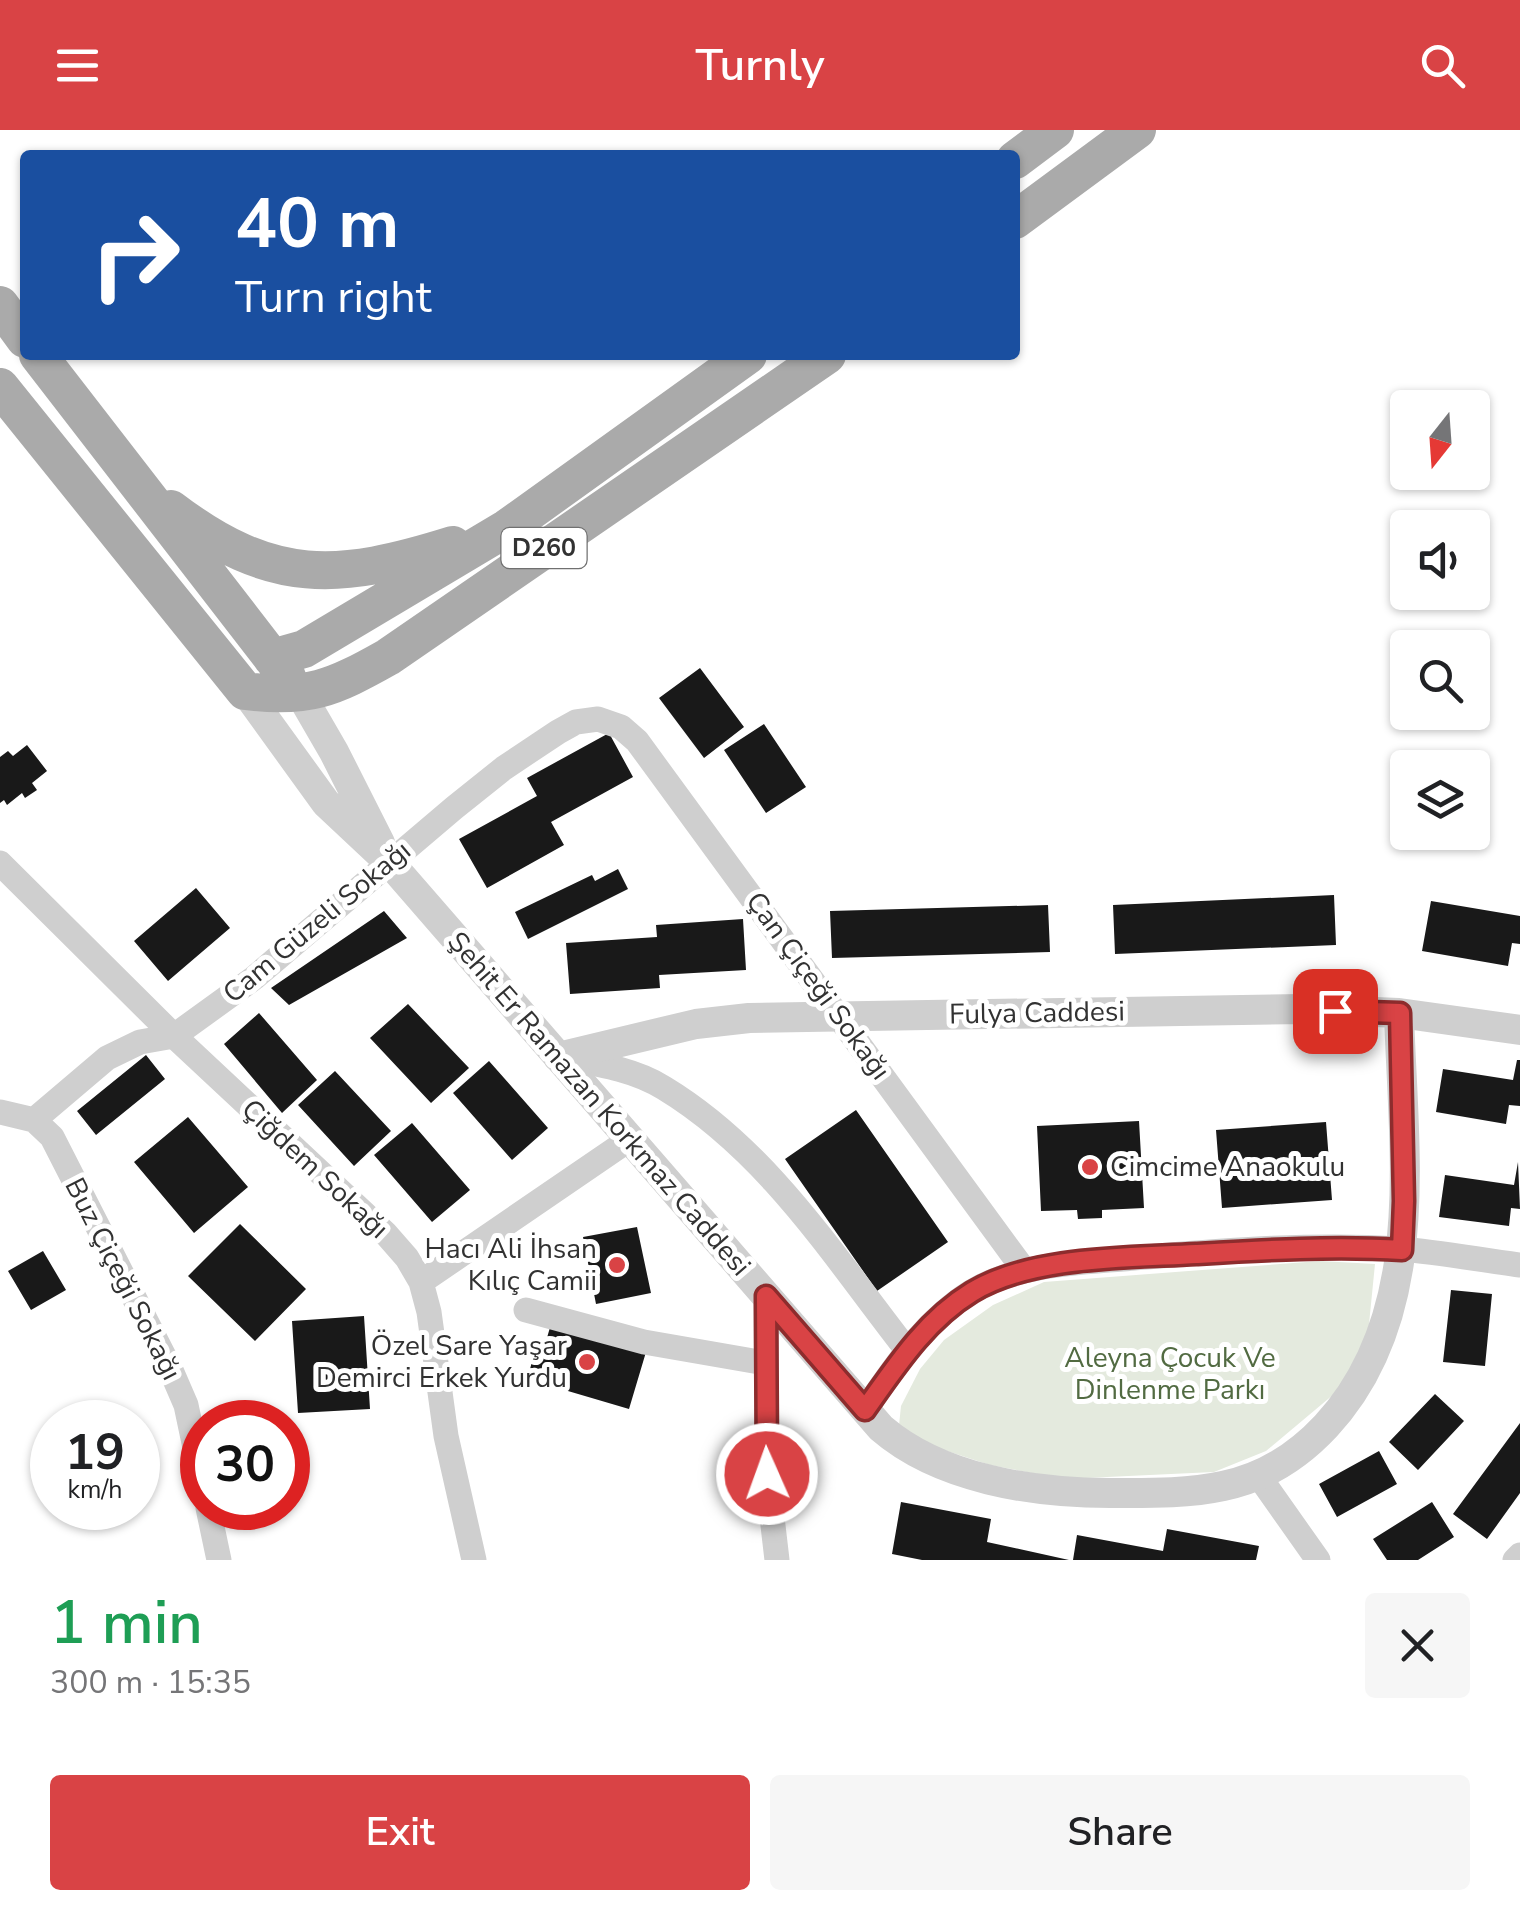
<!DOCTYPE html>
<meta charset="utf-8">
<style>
body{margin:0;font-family:"Nunito Sans",sans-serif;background:#f6f6f6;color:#202124;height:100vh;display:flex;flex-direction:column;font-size:38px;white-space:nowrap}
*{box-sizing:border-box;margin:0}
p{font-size:32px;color:#757577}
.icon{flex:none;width:55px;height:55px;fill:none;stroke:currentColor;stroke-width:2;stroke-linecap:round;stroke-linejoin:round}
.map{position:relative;height:1430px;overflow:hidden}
.drawer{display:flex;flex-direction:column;background:#fff;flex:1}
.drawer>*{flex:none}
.top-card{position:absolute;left:20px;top:20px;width:1000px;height:210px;border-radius:10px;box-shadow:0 2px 8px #0004;background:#1a4fa0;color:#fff;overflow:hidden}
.needle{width:65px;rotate:197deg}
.buttons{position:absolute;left:1390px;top:260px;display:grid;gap:20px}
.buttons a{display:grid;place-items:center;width:100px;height:100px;border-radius:10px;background:#fff;box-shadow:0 2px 8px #0004;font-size:50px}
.speed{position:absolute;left:30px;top:1270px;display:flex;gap:20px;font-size:50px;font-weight:700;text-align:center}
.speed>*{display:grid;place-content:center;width:130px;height:130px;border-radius:50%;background:#fff;box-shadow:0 2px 8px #0004;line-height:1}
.speed small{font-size:25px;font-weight:400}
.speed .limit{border:15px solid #d22;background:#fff;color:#111}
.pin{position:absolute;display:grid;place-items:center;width:85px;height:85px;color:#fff;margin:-42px;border-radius:20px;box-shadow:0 5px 15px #0006}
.me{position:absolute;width:110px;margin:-55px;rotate:358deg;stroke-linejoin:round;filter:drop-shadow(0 0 8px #0008)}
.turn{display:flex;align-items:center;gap:35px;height:210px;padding:0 50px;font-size:45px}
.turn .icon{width:130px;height:130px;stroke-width:2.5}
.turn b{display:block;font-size:70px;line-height:85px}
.round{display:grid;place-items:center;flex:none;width:105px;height:105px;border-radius:10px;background:#f6f6f6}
.summary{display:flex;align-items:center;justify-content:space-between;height:170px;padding:0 50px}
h1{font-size:60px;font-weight:600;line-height:75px;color:#1e9e55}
.button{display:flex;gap:20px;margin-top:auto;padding:20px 50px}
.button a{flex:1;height:115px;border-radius:10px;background:#d94345;color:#fff;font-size:40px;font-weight:600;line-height:115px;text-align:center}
.button a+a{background:#f6f6f6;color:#202124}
header{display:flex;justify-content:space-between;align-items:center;height:130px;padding:0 50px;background:#d94345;color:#fff;font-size:45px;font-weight:600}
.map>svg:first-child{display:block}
.green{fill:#e4eade}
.building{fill:#191919}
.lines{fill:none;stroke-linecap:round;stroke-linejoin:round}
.minor{stroke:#cfcfcf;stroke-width:25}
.tertiary{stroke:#cfcfcf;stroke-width:30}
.primary{stroke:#aaa;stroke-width:38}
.route-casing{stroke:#8d2c2d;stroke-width:25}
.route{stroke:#d94345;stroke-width:18}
.poi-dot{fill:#d94345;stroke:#fff;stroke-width:4}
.labels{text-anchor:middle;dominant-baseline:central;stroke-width:10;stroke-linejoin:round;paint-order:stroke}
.shield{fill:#fff;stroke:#707070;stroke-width:2.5}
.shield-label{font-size:25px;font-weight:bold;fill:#323232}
.street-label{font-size:28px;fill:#323232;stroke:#fff}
.poi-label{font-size:28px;fill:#323232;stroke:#fff;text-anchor:end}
.park-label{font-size:28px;fill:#526b42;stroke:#fff}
</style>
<header><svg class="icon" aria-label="menu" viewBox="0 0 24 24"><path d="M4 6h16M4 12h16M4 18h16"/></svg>Turnly<svg class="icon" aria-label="search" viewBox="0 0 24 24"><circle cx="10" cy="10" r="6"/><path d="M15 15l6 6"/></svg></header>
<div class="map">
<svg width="1520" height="1430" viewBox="0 0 1520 1430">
<rect width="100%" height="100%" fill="#fff"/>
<!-- green -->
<path class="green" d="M1320,1131L1375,1134L1368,1204L1340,1259L1266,1321L1214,1342L1064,1349L990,1335L898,1305L901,1276L920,1239L944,1210L993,1175L1044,1152Z"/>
<!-- building -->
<path class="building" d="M700,538L744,597L704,628L659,568Z
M764,594L806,657L766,683L724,620Z
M609,603L633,647L551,692L564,715L487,758L459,709L537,666L527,648Z
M27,615L47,641L32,653L37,660L25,668L22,663L7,675L4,670L0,673V627L8,621L13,626Z
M618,739L628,759L528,809L515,782L592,745L595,751Z
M196,758L230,798L168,851L134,811Z
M1334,765L1336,815L1115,824L1113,775Z
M1431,771L1520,786V814L1512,813L1508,836L1422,821Z
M1048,775L1050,822L832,828L830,781Z
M384,781L407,808L289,875L271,858Z
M743,789L746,840L659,845L660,858L570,864L566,813L657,807L656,795Z
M408,874L469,938L431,973L370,908Z
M259,883L317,950L282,983L224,914Z
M146,925L165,949L96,1005L77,981Z
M1517,930H1520V976L1509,975L1506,994L1436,982L1443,939L1513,950Z
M489,931L548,998L512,1030L453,963Z
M335,941L391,1001L354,1036L298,975Z
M856,980L948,1112L877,1161L785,1029Z
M188,987L248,1057L194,1103L134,1032Z
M1139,991L1144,1078L1102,1080V1088L1078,1089L1077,1080L1041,1081L1037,996Z
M1326,992L1332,1070L1222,1078L1216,1000Z
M412,993L470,1060L432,1092L374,1025Z
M1518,1032L1520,1079L1511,1078L1509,1096L1439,1087L1445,1045L1514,1055Z
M240,1094L306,1159L255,1211L188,1146Z
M637,1097L651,1163L596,1174L583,1107Z
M43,1121L66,1160L31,1180L8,1141Z
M1451,1160L1492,1164L1485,1236L1443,1232Z
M364,1186L370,1279L298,1283L292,1191Z
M551,1194L646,1222L629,1279L534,1251L536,1244L529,1243L536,1216L544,1218Z
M1435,1264L1464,1291L1418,1340L1389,1312Z
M1520,1293V1363L1487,1409L1453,1384Z
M1379,1321L1397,1354L1337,1387L1319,1354Z
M901,1372L991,1389L987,1412L1069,1430H922L892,1424Z
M1432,1372L1454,1407L1418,1430H1387L1373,1409Z
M1167,1399L1259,1416L1256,1430H1073L1077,1405L1163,1421Z"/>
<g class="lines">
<!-- minor -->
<path class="minor" d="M0,733L174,906L386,1104L407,1128L421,1152L429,1182L446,1306L474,1430
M563,928C597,934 634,939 664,958C768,1021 834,1127 907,1220
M0,982L34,990L52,1007L170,1238L186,1275L202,1351
M34,990L107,928L140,912L174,906L254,848L454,678L504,638L558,602L576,592L598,589L621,597L637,611L1024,1140
M421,1152L630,1009
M766,1166L767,1344L777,1430
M526,1180L644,1212L765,1233
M865,1280C895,1236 925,1191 971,1162C1019,1133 1079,1133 1134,1128C1221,1121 1312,1113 1399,1119C1440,1122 1480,1130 1520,1135
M1258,1345L1318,1430
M208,1378L219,1430
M1515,1430L1520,1425"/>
<!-- tertiary -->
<path class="tertiary" d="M245,561L326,673L390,733L881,1298C940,1349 1033,1363 1110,1363C1147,1363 1186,1364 1223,1356C1263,1348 1298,1326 1326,1296C1429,1185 1403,1022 1399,883
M301,565L334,622L380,713
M558,927L696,894L749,888L1302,879L1399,883L1520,900"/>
<!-- primary -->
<path class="primary" d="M1015,30L1055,0
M1015,90L1137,0
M0,175L25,209
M38,225L287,547
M0,257L245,561C308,569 333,558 388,527L827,225
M171,379C272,456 338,451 453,415
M272,528L304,519L507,398L748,225"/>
</g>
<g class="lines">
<!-- route casing -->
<g class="route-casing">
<path id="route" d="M767,1344L766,1166L865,1280C896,1236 926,1190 972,1162C1031,1126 1128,1128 1196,1124C1265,1120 1333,1116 1402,1120L1404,1071L1400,883L1335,881"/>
</g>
<!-- route -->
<use href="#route" class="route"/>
</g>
<!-- markers -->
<g class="poi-dot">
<circle cx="1090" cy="1037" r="10"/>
<circle cx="617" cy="1135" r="10"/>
<circle cx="587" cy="1232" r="10"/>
</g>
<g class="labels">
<!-- shield labels -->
<rect class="shield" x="501.5" y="398" width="85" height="40" rx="8"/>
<g class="shield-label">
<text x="544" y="418">D260</text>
</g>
<!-- street labels -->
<g class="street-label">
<text transform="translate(317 792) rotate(-40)">Cam Güzeli Sokağı</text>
<text transform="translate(818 856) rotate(54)">Çan Çiçeği Sokağı</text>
<text transform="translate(1037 883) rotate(-1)">Fulya Caddesi</text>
<text transform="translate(599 974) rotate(49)">Şehit Er Ramazan Korkmaz Caddesi</text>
<text transform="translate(315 1039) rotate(43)">Çiğdem Sokağı</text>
<text transform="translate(123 1149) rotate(63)">Buz Çiçeği Sokağı</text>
</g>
<!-- poi labels -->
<g class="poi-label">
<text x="1110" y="1037" text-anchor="start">Cimcime Anaokulu</text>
<text x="597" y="1119">Hacı Ali İhsan<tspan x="597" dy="32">Kılıç Camii</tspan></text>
<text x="567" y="1216">Özel Sare Yaşar<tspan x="567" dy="32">Demirci Erkek Yurdu</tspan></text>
</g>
<!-- park labels -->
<g class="park-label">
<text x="1170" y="1228">Aleyna Çocuk Ve<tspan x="1170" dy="32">Dinlenme Parkı</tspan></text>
</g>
</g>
</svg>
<div class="buttons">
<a><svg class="needle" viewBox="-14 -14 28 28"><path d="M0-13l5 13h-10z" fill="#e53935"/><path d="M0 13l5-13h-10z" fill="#757577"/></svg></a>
<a><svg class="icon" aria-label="sound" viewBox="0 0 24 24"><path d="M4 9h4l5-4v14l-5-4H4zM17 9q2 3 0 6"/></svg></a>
<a><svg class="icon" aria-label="search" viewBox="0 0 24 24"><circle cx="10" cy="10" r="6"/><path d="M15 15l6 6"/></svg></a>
<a><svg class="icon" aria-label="layers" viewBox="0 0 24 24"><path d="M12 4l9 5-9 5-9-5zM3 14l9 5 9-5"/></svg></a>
</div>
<div class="speed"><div>19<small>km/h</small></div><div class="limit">30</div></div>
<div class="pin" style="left:1335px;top:881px;background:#d93025"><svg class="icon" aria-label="arrive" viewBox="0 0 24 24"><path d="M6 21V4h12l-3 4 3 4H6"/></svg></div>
<svg class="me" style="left:767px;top:1344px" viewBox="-20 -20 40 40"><circle r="17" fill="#d94345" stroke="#fff" stroke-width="3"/><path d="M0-11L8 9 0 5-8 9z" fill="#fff"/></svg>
<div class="top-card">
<div class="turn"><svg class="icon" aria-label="right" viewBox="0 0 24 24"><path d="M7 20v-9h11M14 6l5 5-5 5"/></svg><div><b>40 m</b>Turn right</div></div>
</div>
</div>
<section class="drawer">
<div class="summary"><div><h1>1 min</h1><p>300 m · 15:35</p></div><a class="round"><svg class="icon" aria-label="close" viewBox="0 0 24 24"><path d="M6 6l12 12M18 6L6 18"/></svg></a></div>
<div class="button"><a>Exit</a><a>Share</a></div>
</section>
